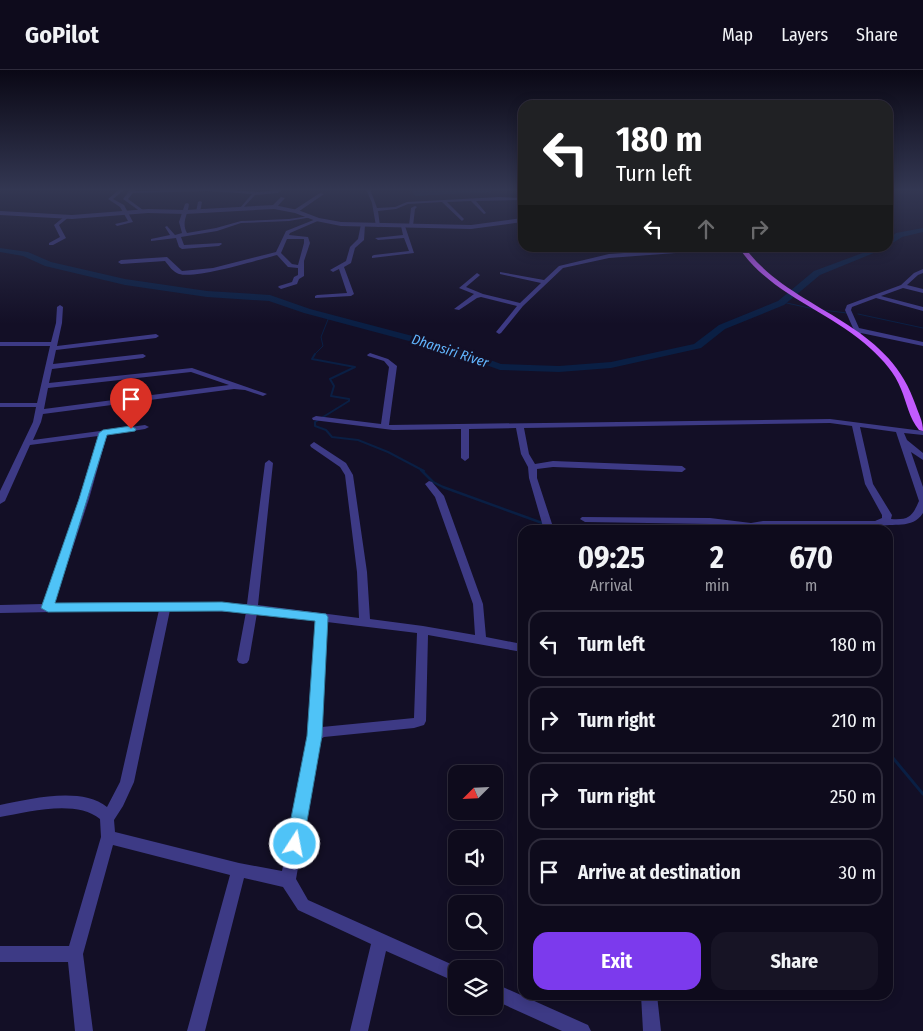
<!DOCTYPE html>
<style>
body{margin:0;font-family:"Fira Sans Condensed",sans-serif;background:#171425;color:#f1f3f6;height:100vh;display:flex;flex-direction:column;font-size:19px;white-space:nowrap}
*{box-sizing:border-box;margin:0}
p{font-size:16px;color:#9b9ba3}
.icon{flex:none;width:28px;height:28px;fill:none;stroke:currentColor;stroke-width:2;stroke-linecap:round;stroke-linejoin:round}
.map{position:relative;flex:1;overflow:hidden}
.panel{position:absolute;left:518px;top:455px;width:375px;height:475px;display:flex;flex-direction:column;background:#0e0b1c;border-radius:15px;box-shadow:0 2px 12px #0003,0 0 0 1px #2e2b3b}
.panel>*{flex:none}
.hud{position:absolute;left:518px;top:30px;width:375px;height:152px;border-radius:15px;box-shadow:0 2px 12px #0003,0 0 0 1px #2e2b3b;background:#202124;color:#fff;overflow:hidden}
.needle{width:32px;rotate:246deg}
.tools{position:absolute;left:448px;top:695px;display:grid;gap:10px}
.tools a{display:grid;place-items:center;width:55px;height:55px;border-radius:10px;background:#0e0b1c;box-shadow:0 2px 12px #0003,0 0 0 1px #2e2b3b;font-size:25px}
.pin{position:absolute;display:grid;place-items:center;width:42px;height:42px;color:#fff;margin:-51px -21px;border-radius:50% 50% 50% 0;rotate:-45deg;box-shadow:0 0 5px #0007}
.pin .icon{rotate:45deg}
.me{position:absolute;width:55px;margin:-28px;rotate:11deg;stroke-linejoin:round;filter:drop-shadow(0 0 4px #0008)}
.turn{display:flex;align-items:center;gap:18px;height:105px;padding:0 15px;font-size:22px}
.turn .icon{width:65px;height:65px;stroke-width:2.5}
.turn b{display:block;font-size:35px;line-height:42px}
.lanes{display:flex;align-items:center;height:48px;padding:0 15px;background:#0003;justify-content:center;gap:25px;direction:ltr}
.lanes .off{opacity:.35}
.eta{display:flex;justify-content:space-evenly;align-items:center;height:85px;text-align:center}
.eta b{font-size:30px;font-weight:700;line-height:35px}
.primary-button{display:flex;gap:10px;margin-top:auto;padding:10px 15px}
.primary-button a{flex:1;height:58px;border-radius:15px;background:#7c3aed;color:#fff;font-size:20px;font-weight:700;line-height:58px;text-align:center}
.primary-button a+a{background:#171425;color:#f1f3f6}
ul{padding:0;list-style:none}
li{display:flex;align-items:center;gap:15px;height:68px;margin:0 10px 8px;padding:0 5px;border:2px solid #2e2b3b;border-radius:15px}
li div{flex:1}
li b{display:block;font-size:19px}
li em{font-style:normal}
header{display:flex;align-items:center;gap:30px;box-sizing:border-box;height:70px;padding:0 25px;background:#0e0b1c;border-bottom:1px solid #2e2b3b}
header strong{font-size:24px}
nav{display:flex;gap:28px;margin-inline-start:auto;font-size:18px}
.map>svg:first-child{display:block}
.water{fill:#0a1f44}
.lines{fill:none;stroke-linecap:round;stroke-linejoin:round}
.stream-far3{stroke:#0a1f44;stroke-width:1}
.stream-far2{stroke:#0a1f44;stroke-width:2}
.stream-far1{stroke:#0a1f44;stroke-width:2.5}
.stream{stroke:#0a1f44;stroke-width:3}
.river{fill:#0a1f44;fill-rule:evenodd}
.minor{fill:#3d3a85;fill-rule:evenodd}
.tertiary{fill:#3d3a85;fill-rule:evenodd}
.primary{fill:#c25bff;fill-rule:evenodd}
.route{fill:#4fc3f7;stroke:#337fa1}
.labels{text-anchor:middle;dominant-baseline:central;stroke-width:5;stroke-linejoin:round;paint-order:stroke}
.far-water-label{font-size:14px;font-style:italic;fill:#62b6ff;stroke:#130f26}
</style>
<header>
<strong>GoPilot</strong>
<nav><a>Map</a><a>Layers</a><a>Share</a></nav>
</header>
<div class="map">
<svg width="923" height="961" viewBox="0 0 923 961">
<rect width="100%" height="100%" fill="#130f26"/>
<!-- water -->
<path class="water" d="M411,119H489L492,122L415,126Z"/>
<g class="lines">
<!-- stream-far3 -->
<path class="stream-far3" d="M782,232L814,239
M822,240L847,243
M858,244L923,258
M314,285L323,276L321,267L329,247"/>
<!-- stream-far2 -->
<path class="stream-far2" d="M315,284L312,289L355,297L330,309L334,316L331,326L349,329V331L315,352V356L326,360L332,367L358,370L388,382L424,401"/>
<!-- stream-far1 -->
<path class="stream-far1" d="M421,400L433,412L443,417L545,454
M550,455L565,460"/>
<!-- stream -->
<path class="stream" d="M888,682L923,724"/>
<!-- river -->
<path class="river" d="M923,158V162L902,167L888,176V170L896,163Z
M0,178L28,182L51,192L125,209L207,221L270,225L310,239L458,278L501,294L559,296L611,292L694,274L719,255L778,231L814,201L876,178H886L820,205L784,235L725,259L701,278L611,298L559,302L500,300L450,282L304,243L269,231L207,227L125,215L45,196L23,186L0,182Z"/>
<!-- minor -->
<path class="minor" d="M120,119H125L113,129L124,135L133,152L117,156L115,154L128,151L120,137L108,129Z
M131,119H136L135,121L216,119L259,122L283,119L278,123L255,125L242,139L240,138L252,124L208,121L133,123L128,129L143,140L141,142L123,129Z
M366,119H370L377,138L395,137L407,132L499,127L522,128V130L476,131L486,143L484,144L471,131L447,132L464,149L462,151L442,132L408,134L396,139L378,141L380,156L378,157L376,156L372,133Z
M320,123L324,124L298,142H294V140Z
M281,127L285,128L276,138H272V136Z
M200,131L202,132L200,142L198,143L196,142L198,132Z
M187,133L189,134C188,145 181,152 187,163L216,158L241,151L289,149L310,146L312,147L289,151L241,153L217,161L181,167L184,175L221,173L222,174L219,176L182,179L179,177L176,168L151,171V169L170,165L165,157L167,156L175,165L182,163L179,152L185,134Z
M415,136L417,137L415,139L413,156L411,157L409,156L411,138Z
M65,146L69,147L59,155L66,168L53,175H49V173L60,167L54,155Z
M316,149L320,150L290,163L289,165L308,167L310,173L304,191V206L299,209L297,214L281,219L278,217L279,216L292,212L294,207L298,205V198L288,197L277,185C257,190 197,209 179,204C173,202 169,196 165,191L121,194L118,192L121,190L167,187L182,201L213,198L276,182L286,161ZM287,169H304V173L298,195L292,194L281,183Z
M361,154L365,155L364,170L355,178L351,193L344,197L354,224L351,226L315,228V226L317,225L347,223L339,199L333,202L330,200L346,191L350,177L358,169Z
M403,155L405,156L414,183L372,188V186L374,185L409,181L404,168L378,170L375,168L403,165L401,156Z
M701,178H719L716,180L609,188L563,198L523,236L501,263L499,264L496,262L517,236L481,227L477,228L459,240L454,239L474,224L459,218L477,203L480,205L479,206L466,217L483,224L520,233L541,213L500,204V202L544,210L559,196L609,184Z
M923,199V203L918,205L907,215L923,219V223L903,218L881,226L923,237V241L876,228L852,237L851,240L859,258L923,272V276L861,263L860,265H856L845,240L847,235L901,215L914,203Z
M60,235L63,237L62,253L57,276L156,264L159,266L156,268L56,280L53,294L143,284L146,286L143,288L52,299L49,313L192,298L267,324L263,326L245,320L234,319L43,344L41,352L33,370L145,355L149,357L145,359L107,365L89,429L54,534L165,532L247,534L265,393L269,390L273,393L258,535L359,548L357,502L345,405L340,397L311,377L310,375L314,372L346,393L353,405L367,502L370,549L423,556L475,565L473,534L435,427L425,414L429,411L432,412L444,426L483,534L486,567L522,574V582L428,565L426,651L424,655L414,658L324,667L321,669L296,809L308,830L462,899H456V912L386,881L368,961H350L371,874L298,840L283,817L244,808L205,961H187L230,805L113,775L83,884L93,961H75L68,892H0V876H69L101,767L100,749C76,729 28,742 0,747V735C30,729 81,716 107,737L120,712L159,540L0,543V535L43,534L79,429L98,366L30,375L5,431L0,434V421L33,352L36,337H0V333H37L50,276H0V272H51L56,253L57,237ZM191,302L229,315L44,339L48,318ZM170,540L246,542L237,590L239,593L243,594L247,593L249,590L257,543L316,550L309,666L282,801L239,793L115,762L114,750L123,736L134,712ZM327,552L417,563L414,648L322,657Z
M370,283L388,289L397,296L389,355L830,349L923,361V365L904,363L907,370L923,383V390L911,382L923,417V443C912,460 893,452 877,457H763L752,460H740L742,458L710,454L585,452L580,449L582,447L710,448L751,453L763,451H875L882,448V445L865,414L852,356L830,353L524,358L529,384L535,394L553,391L682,396L686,399L682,402L553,397L537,399V408L554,460H544L529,408L528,397L521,384L516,358L469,359V388L465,391L461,388V359L393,360L313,350L312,348L316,346L381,354L389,297L384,291L368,286L367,285ZM860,357L896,362L919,431C912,447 909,450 891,449L892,445L873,414Z
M494,913L588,955L591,961H562L494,930Z
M641,925H657L661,961H643Z"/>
<!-- tertiary -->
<path class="tertiary" d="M274,135L298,140L319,148L341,152L471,155L522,148V152L471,159L341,156L316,151L295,143L274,139L185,144L148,143L72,149L0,145V141L72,145L148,139L185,140Z"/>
<!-- primary -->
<path class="primary" d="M739,178H745C794,243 888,249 916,336C919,345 923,351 923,361L919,360C909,348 907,333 901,319C895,303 883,290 871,279C829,240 773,227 739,178Z"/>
</g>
<!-- sky -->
<linearGradient id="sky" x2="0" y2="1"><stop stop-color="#0a0815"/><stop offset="0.47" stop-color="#333752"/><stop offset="1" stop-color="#333752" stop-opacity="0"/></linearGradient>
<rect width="923" height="254" fill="url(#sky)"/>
<!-- route -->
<path class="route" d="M131,356L136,359L135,361L107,365L55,533L222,532L326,544L328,547L322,666L303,774L300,780L295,782L289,780L286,774L307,666L315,551L222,541L48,542L41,538L79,429L99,363L103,360Z"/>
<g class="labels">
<!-- far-water labels -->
<g class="far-water-label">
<text transform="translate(450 281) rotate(18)">Dhansiri River</text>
</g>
</g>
</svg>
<div class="tools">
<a><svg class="needle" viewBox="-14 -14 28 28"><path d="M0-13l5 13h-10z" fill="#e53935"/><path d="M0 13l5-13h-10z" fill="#9b9ba3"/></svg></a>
<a><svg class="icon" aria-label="sound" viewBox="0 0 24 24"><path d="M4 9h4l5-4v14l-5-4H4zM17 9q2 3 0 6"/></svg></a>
<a><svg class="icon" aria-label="search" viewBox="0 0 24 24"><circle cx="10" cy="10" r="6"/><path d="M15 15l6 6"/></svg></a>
<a><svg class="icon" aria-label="layers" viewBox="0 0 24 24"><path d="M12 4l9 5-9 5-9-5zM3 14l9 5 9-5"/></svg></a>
</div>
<div class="pin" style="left:131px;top:359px;background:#d93025"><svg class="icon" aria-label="arrive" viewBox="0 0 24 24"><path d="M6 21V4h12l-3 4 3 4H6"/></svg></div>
<svg class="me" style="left:295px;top:774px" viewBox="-20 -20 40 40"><circle r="17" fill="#4fc3f7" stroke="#fff" stroke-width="3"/><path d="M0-11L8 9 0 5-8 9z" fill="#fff"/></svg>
<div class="hud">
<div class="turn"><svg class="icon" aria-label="left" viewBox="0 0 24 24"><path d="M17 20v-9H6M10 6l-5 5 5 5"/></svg><div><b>180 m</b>Turn left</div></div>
<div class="lanes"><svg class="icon" aria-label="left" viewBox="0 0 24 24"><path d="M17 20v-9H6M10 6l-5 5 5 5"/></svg><svg class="icon off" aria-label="ahead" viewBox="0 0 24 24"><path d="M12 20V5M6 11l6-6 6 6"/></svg><svg class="icon off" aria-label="right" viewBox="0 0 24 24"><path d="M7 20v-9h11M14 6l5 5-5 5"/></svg></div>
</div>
<section class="panel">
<div class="eta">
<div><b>09:25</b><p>Arrival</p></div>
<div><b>2</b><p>min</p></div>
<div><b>670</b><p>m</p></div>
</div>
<ul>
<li><svg class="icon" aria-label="left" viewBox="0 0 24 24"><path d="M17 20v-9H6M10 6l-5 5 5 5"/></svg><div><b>Turn left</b></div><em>180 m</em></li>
<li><svg class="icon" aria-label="right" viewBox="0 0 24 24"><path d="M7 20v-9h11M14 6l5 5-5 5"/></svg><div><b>Turn right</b></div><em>210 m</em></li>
<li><svg class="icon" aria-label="right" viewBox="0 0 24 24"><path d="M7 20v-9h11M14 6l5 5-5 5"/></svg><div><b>Turn right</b></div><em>250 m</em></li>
<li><svg class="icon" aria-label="arrive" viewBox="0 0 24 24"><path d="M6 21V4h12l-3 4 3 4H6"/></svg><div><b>Arrive at destination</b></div><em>30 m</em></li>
</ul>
<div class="primary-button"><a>Exit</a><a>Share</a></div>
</section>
</div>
